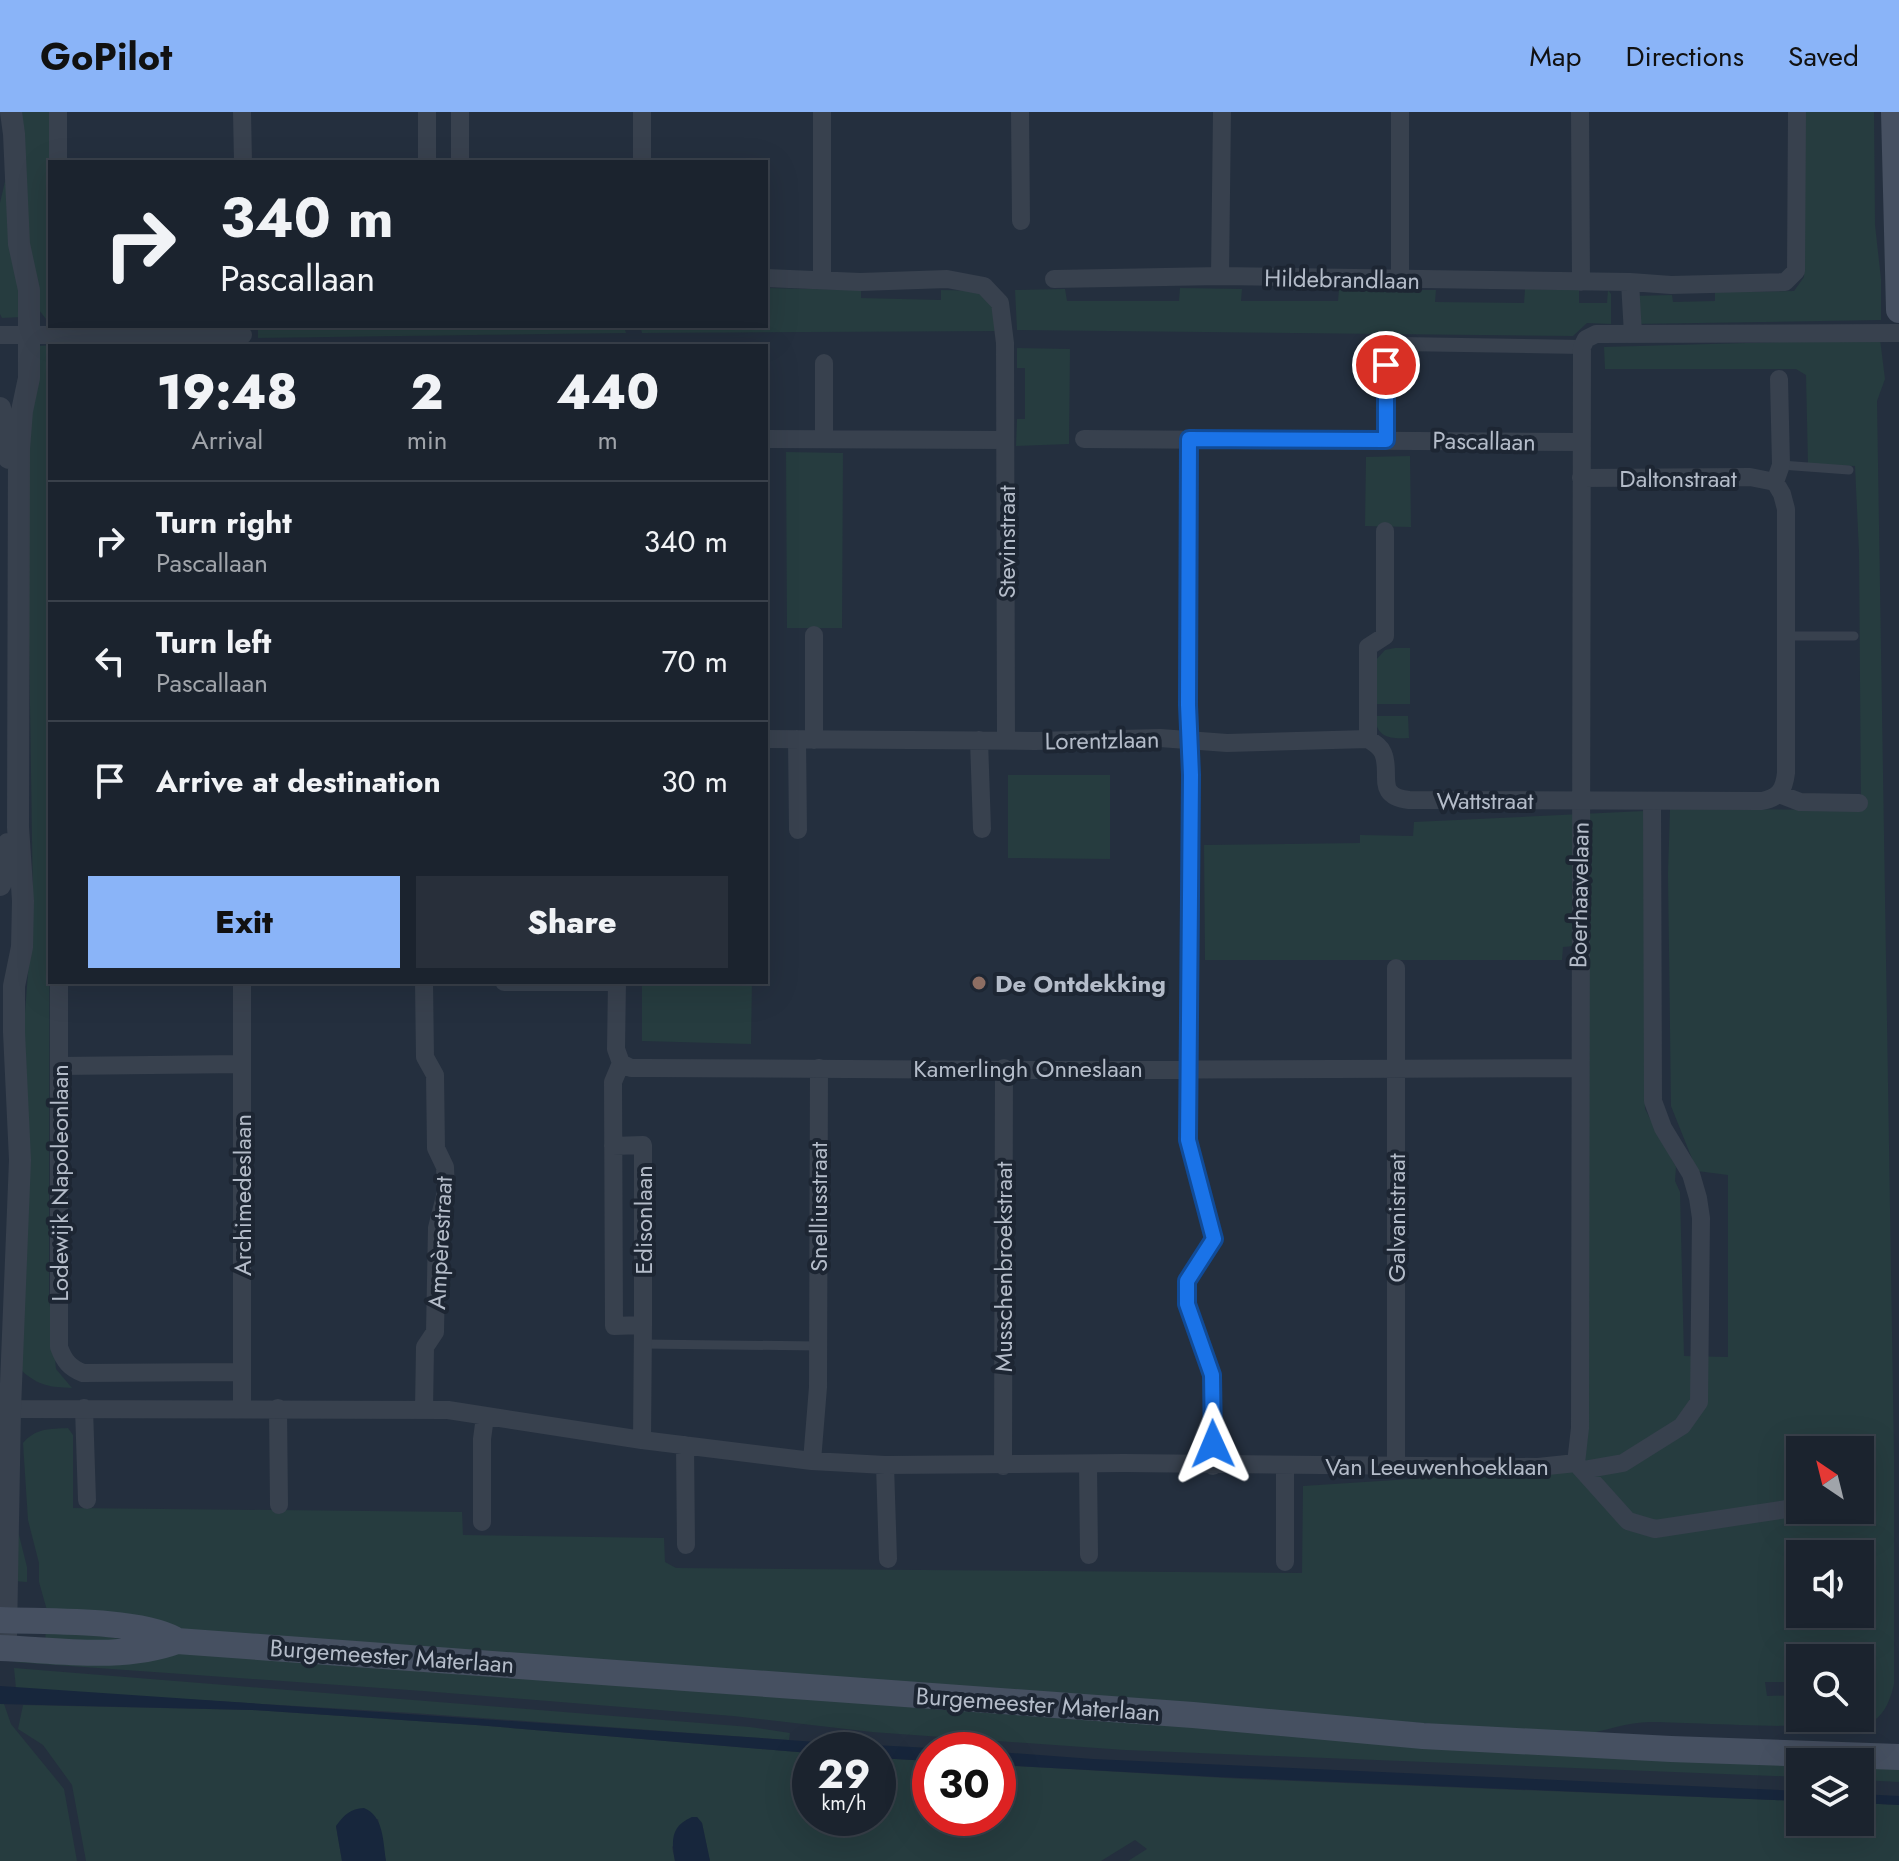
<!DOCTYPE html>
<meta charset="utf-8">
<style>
body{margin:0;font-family:Jost,sans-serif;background:#282f3a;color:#f1f3f6;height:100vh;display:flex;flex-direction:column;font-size:30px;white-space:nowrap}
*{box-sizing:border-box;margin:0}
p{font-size:26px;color:#a0a4aa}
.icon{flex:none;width:44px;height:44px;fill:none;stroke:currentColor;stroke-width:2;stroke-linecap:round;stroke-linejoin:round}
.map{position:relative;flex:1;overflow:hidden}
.drawer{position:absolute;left:48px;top:232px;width:720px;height:640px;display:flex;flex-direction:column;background:#1b232e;border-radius:0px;box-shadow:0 8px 32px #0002,0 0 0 2px #39404a}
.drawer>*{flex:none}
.guide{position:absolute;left:48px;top:48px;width:720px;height:168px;border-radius:0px;box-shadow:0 8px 32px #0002,0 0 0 2px #39404a;background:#1b232e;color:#f1f3f6;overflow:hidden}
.needle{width:52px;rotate:325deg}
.fabs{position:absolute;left:1786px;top:1324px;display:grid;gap:16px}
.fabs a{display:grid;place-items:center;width:88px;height:88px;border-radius:0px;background:#1b232e;box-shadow:0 8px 32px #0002,0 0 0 2px #39404a;font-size:40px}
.speed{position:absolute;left:792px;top:1620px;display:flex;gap:16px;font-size:40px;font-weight:700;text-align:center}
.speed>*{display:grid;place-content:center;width:104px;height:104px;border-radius:50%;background:#1b232e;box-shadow:0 8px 32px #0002,0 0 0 2px #39404a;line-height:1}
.speed small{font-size:20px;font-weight:400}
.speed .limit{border:12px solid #d22;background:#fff;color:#111}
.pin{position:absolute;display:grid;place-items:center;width:68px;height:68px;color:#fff;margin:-34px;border:4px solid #fff;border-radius:50%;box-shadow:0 2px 8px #0007}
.me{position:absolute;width:88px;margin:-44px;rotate:359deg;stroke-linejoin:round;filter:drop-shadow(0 0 6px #0008)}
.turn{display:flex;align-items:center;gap:28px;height:168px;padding:0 40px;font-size:36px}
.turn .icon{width:104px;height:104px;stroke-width:2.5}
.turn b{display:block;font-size:56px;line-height:68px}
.eta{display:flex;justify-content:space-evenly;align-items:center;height:136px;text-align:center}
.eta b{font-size:48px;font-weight:800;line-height:56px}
.button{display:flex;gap:16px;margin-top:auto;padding:16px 40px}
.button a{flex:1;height:92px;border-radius:0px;background:#8ab4f8;color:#111;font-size:32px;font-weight:800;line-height:92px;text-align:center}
.button a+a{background:#282f3a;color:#f1f3f6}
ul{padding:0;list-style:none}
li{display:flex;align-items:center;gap:24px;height:120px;padding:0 40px;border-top:2px solid #39404a}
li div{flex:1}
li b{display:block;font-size:30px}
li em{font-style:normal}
header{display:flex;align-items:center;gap:48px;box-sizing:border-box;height:112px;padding:0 40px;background:#8ab4f8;color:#111}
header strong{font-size:38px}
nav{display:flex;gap:44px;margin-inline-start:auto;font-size:28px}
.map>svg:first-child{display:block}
.green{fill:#263c3f;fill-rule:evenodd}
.water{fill:#17263c}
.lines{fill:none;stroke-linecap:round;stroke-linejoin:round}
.service{stroke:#38414e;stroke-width:9}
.pedestrian{stroke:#38414e;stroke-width:14}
.minor{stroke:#38414e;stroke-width:18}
.tertiary{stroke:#38414e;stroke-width:22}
.secondary{stroke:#465061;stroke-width:26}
.route-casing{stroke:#114b97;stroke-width:20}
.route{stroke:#1a73e8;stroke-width:14}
.education-dot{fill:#8d6e63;stroke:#1d2633;stroke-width:3}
.labels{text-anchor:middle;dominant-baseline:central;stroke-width:8;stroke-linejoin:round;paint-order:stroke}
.street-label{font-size:24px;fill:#b4bcc9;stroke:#1d2633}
.poi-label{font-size:24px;font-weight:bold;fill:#b4bcc9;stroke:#1d2633;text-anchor:start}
</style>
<header>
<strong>GoPilot</strong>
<nav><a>Map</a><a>Directions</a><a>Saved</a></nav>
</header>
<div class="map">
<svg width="1899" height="1749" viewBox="0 0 1899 1749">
<rect width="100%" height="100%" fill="#242f3e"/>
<!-- green -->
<path class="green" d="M18,0H50V212L35,193Z
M1805,0H1874L1875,113L1881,167V208L1633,212L1631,184L1672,183L1673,190L1715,189V180L1794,179L1804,165Z
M6,65L22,177L21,205L2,206L0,202V91Z
M767,176L861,178V186L941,188V178L990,179L1001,219L642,221L640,214H766Z
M1180,176L1242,177L1241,189H1338L1339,178H1436L1435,190L1524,191L1525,177L1579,178V191H1607L1608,178L1611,182V212L1587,211L1573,224L1017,218L1015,178L1065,177L1067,189H1179Z
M258,214H624L626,221L258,226Z
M1880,227L1885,267L1877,289L1894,1344V1572C1891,1585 1886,1601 1873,1609C1856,1620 1682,1610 1650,1610C1628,1610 1604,1619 1583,1623L188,1520L48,1502L39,1470V1451L28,1408L23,1331C36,1316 49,1317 68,1316L73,1323V1396L462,1400L463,1423L664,1426L665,1450L676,1456L1302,1461L1303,1374L1581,1356L1588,1325L1574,834L1563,835L1562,848H1205L1204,733L1360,731V723L1413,724L1414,710L1644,699L1645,997L1676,1055L1675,1069L1680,1080L1684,1244L1728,1245V1063L1697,1059L1671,994L1668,762L1670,697L1861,698L1859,440L1855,354L1808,353L1806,263L1796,257H1605L1604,235ZM1800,1338H1860V1398H1800ZM1800,1442H1860V1502H1800ZM1800,1546H1860V1570H1865L1860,1580V1606H1800V1583L1767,1584L1765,1570H1800Z
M82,232L226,234H50L49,1185L56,1257L72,1276C50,1275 39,1274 22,1259V940L33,795L26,325L36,234Z
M1017,236L1070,237L1069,332L1016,334L1017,307H1025V256H1017Z
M786,340L843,341L842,516H787Z
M1410,344L1411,415L1365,414L1366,345Z
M1395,536H1410V592H1375V549L1385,538Z
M1375,604H1408L1409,626C1390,627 1376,626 1375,604Z
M1008,663H1110V747L1008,746Z
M642,870H752L751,932L642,929Z
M18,1419L27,1455V1470L14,1469Z
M46,1515L134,1529L45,1532Z
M153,1539L1800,1652V1665L1125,1638L872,1620L733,1604L423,1579L13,1550Z
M14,1556L750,1615L790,1621L789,1628L413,1601L16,1577Z
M0,1592H4L11,1612L64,1677L77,1749H0Z
M23,1593L253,1598L476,1613L810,1641V1706H878V1646L930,1649V1706H998V1653L1243,1667L1800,1689V1710H1860V1691L1899,1693V1749H1128L1147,1737L1135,1728L1101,1749H710L702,1711L697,1705H692L672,1735L675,1749H386L378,1707L336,1714L342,1749H86L72,1673L43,1633L18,1617Z
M1860,1654L1899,1656V1670L1860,1668Z"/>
<!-- water -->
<path class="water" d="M0,1574L817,1630L969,1638H930V1649L878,1646V1638H810V1641L476,1613L253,1598L0,1592Z
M998,1640L1093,1647L1800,1679V1689L1218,1665L998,1653Z
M1860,1682L1899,1684V1693L1860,1691Z
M364,1696C384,1704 383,1730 386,1749H342L336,1714C345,1702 350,1697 364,1696Z
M692,1705H697L702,1711L710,1749H675C671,1728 671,1714 692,1705Z"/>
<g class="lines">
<!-- service -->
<path class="service" d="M1386,253V328
M1781,353L1849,358
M1787,524H1854
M643,1232L818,1234"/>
<!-- pedestrian -->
<path class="pedestrian" d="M1400,232L1582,235"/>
<!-- minor -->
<path class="minor" d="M242,0L243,50
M427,0V50
M1020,0L1021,109
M1400,0V168
M1580,0L1581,170
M58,50V0
M460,50V0
M642,50V0
M1220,164L1222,0
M766,166L860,170L947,167L984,174L1000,191L1005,231L1006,628
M822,167V0
M1054,167L1220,164L1630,170L1671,173L1785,170L1796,159L1797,0
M1630,170L1633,222
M0,223H243
M824,251V327
M766,327L1005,328
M1084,327L1581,330
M1189,327L1188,593L1191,663L1188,1028L1214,1127L1187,1169V1192L1212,1263L1213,1354
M1581,366L1750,365L1775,370
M1385,419V524L1368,535V627C1374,631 1380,634 1383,641C1392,662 1374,684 1409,688L1762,689C1779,686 1784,678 1786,661V397L1782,382L1775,370L1781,353L1779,267
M766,627L1035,629L1160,626L1227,631L1368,627
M797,627L798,718
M814,628V523
M979,628L982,717
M1779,682L1800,690L1859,691
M1396,856V1356
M59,870V1235C64,1249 70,1256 83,1261L242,1260
M242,870V1296
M424,870L425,945L435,963L436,1036L445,1055L446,1080L437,1116L435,1220L425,1235L424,1298
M504,870H617
M617,870L616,937L621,951L613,970L614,1214L643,1213L642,1328
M621,951L631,956H644L1039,958L1580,956
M60,954L242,952
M613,1034L643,1033V1213
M0,1294L10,1297L448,1298L642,1328L812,1349L885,1353L1124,1351L1538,1355L1576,1351L1628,1409L1655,1417L1800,1395
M84,1296L87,1388
M278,1296L279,1393
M685,1333L686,1433
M812,1349L818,1275L819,956
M1576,1351L1580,1316L1582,235L1586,227L1596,222L1899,221
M1088,1352L1089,1443
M885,1353L888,1447
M1003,1354L1004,956
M1285,1354V1450
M1583,1358L1623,1351L1682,1314L1699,1290L1701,1106L1698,1086L1691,1062L1663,1016L1653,989L1652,689
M482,1410V1327L485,1305"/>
<!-- tertiary -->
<path class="tertiary" d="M0,296L9,346
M0,773L8,752V732
M6,1523L10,1297L20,1048L14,920V874L22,835L23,789L18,715L19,337L22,299L29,266V178L19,132L14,22L11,0"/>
<!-- secondary -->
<path class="secondary" d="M1894,0L1899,198
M0,1508C45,1510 136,1507 174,1527
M0,1536C57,1538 122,1549 177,1529L1193,1603L1423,1624L1671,1637L1899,1645"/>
</g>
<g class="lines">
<!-- route casing -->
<g class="route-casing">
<path id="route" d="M1213,1332L1212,1263L1187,1192V1169L1214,1127L1188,1028L1191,663L1188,593L1189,327L1386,328V253"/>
</g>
<!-- route -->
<use href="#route" class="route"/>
</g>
<!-- markers -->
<circle class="education-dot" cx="979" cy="871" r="8"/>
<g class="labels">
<!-- street labels -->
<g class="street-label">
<text transform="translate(1342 167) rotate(1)">Hildebrandlaan</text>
<text transform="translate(1484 329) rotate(1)">Pascallaan</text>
<text x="1678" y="366">Daltonstraat</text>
<text transform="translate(1006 430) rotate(-90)">Stevinstraat</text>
<text transform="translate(1102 628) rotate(-1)">Lorentzlaan</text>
<text x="1485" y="688">Wattstraat</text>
<text transform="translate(1579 783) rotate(-89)">Boerhaavelaan</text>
<text x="1028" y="956">Kamerlingh Onneslaan</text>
<text transform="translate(59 1071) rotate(-90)">Lodewijk Napoleonlaan</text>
<text transform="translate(242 1083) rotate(-90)">Archimedeslaan</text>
<text transform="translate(818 1095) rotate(-90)">Snelliusstraat</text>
<text transform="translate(1396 1106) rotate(-90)">Galvanistraat</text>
<text transform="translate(643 1108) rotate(-90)">Edisonlaan</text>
<text transform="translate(440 1131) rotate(-87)">Ampèrestraat</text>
<text transform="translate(1003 1155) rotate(-90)">Musschenbroekstraat</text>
<text x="1437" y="1354">Van Leeuwenhoeklaan</text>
<text transform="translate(392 1544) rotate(4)">Burgemeester Materlaan</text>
<text transform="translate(1038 1592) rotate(4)">Burgemeester Materlaan</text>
</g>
<!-- poi labels -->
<g class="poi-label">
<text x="995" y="871">De Ontdekking</text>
</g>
</g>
</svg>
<div class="fabs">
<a><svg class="needle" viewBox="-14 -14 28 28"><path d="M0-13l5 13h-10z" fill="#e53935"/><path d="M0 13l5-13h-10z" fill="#a0a4aa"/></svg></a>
<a><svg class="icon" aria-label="sound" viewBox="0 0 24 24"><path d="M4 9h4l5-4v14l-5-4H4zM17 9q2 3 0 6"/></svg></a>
<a><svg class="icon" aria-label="search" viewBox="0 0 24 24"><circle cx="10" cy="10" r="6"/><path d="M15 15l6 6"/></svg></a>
<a><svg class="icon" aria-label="layers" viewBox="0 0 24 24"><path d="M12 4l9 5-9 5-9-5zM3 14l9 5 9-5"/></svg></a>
</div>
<div class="speed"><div>29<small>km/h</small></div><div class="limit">30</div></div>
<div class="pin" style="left:1386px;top:253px;background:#d93025"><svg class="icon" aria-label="arrive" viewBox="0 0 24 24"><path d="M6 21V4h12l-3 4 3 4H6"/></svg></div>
<svg class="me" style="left:1213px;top:1332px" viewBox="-20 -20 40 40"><path d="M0-17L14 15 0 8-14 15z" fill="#1a73e8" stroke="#fff" stroke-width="4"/></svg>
<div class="guide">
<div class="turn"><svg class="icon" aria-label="right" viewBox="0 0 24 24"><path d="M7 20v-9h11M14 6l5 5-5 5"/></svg><div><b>340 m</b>Pascallaan</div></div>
</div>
<section class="drawer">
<div class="eta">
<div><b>19:48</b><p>Arrival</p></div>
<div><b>2</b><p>min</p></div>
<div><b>440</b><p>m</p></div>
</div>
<ul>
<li><svg class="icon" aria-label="right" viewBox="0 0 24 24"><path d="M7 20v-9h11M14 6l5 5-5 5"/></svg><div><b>Turn right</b><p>Pascallaan</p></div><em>340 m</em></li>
<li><svg class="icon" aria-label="left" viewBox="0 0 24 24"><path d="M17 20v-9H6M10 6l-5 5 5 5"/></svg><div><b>Turn left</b><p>Pascallaan</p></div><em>70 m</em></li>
<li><svg class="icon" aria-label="arrive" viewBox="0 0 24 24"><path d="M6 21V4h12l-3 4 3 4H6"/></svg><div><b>Arrive at destination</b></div><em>30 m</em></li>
</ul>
<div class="button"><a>Exit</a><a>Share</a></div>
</section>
</div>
